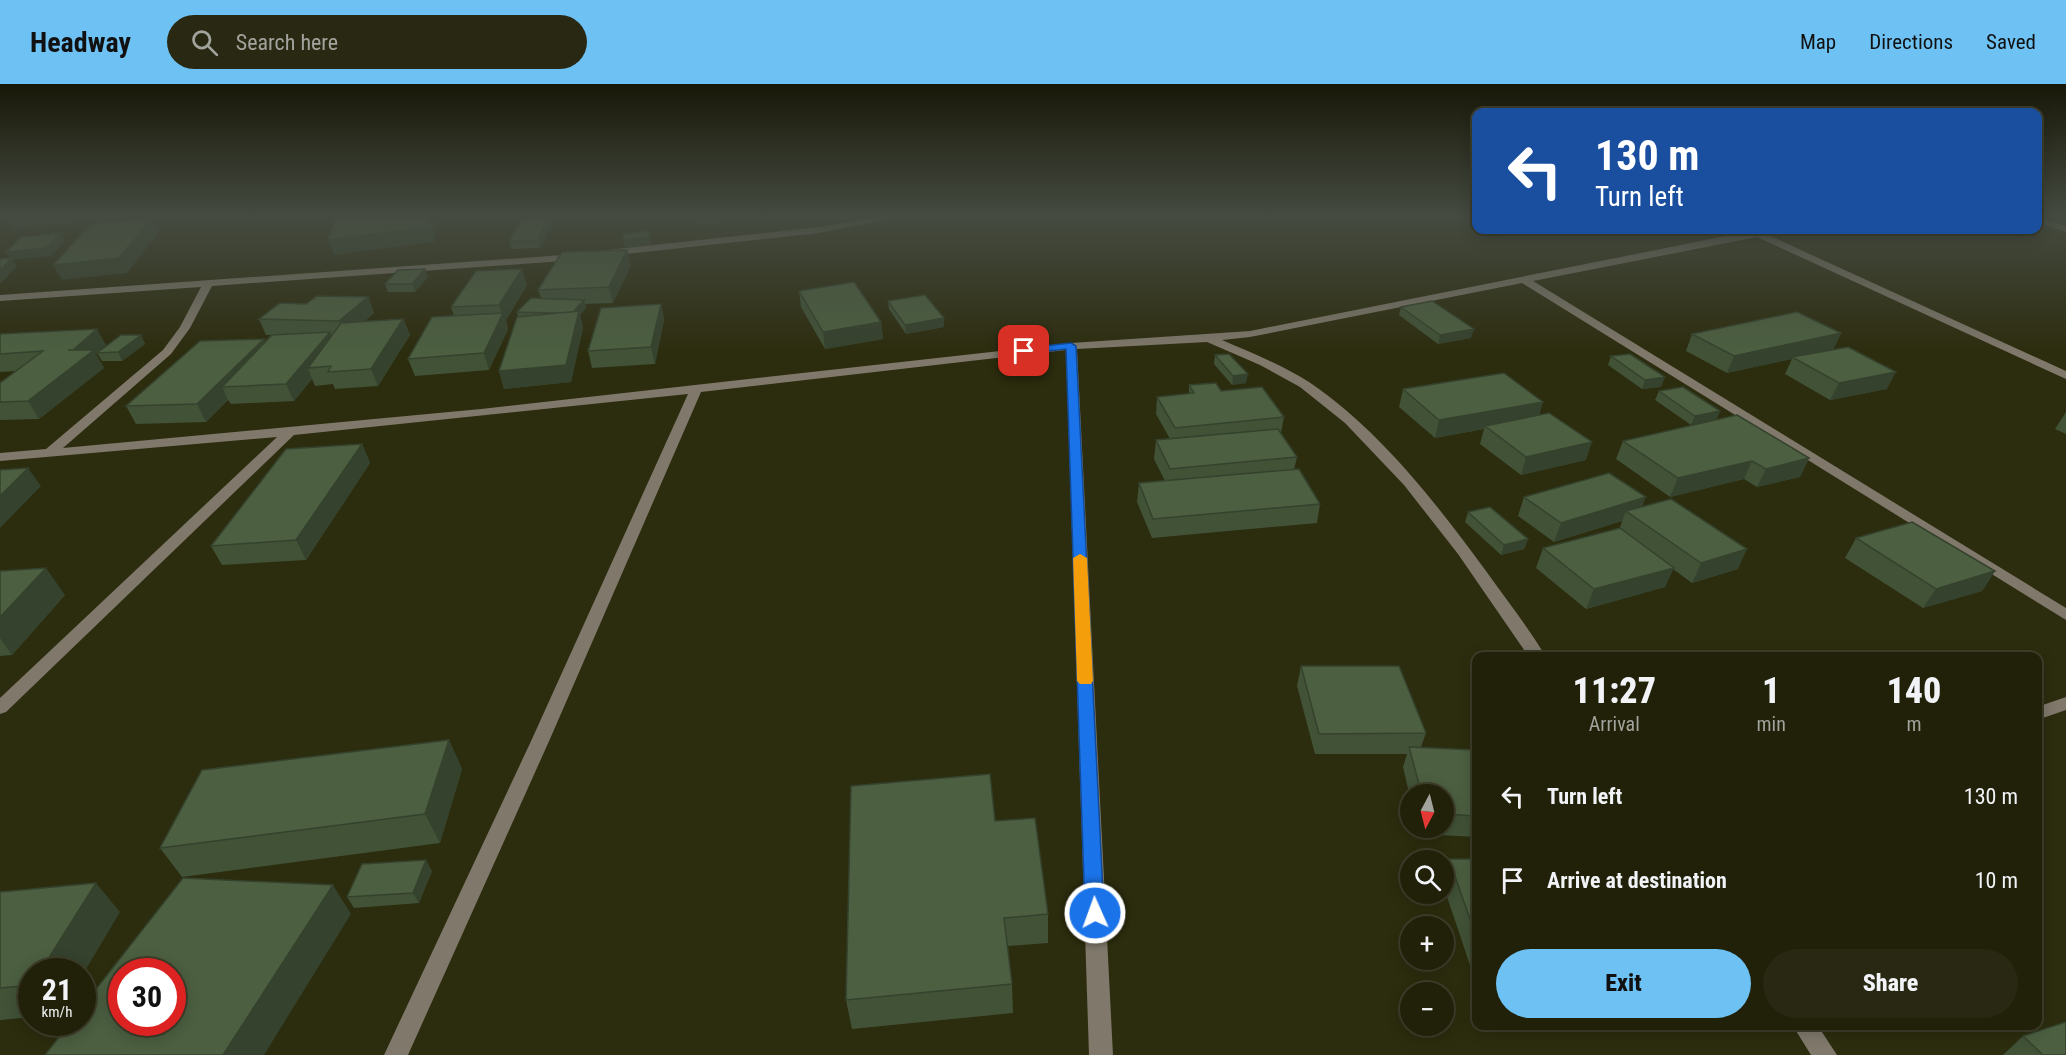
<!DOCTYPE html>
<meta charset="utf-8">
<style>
body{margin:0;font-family:"Roboto Condensed",sans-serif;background:#292913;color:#f1f3f6;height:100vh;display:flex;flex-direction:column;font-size:22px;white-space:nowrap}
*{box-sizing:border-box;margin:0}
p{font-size:20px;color:#a2a39c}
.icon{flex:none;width:33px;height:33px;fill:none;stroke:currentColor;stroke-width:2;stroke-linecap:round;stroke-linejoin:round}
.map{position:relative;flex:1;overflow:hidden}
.side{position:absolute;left:1472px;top:568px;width:570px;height:378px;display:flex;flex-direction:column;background:#21210a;border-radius:12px;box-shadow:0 3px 15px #0003,0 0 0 2px #3e3e2b}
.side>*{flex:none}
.banner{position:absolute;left:1472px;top:24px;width:570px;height:126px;border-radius:12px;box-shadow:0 3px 15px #0003,0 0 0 2px #3e3e2b;background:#1a4fa0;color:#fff;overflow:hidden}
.needle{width:39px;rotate:187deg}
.controls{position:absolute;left:1400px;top:700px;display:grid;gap:12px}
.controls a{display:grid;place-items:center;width:54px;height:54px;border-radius:50%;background:#21210a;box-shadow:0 3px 15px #0003,0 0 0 2px #3e3e2b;font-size:30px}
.speed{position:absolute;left:18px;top:874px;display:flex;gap:12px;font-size:30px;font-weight:700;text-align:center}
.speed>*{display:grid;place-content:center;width:78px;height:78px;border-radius:50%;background:#21210a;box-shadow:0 3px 15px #0003,0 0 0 2px #3e3e2b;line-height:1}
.speed small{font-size:15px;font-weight:400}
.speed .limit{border:9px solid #d22;background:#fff;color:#111}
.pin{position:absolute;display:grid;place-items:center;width:51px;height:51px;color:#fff;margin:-26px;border-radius:12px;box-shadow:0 3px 9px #0006}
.me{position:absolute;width:66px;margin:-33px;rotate:358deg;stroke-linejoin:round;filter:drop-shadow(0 0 4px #0008)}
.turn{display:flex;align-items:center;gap:21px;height:126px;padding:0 24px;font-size:27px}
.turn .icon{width:78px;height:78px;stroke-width:2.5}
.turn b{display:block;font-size:42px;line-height:51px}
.eta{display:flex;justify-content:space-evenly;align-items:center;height:102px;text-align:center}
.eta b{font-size:36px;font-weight:800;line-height:42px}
.button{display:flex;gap:12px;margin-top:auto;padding:12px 24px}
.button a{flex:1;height:69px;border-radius:36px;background:#6dc2f3;color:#111;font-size:24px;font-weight:800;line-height:69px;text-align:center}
.button a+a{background:#292913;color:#f1f3f6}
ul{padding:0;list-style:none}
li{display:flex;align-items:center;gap:18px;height:84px;padding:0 24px}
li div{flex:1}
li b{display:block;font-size:22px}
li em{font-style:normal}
header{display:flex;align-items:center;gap:36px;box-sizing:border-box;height:84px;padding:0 30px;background:#6dc2f3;color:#111}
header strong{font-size:28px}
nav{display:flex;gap:33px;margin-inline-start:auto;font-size:21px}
.search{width:420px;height:54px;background:#292913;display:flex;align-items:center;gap:15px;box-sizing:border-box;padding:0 21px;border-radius:33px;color:#a2a39c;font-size:22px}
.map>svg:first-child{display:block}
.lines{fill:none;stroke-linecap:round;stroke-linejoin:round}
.minor{fill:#7f786b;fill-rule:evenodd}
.wall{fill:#415237}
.shaded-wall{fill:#35422d}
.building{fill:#4c5f40;stroke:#35422d;stroke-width:1.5;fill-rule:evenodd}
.route{fill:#1a73e8;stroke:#114b97;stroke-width:1.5}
.slow{fill:#f59e0b}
</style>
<header>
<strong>Headway</strong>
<div class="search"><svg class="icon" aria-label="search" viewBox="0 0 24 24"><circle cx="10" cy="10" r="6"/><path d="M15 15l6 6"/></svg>Search here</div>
<nav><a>Map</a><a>Directions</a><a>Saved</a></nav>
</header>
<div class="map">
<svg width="2066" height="971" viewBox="0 0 2066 971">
<rect width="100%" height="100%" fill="#2c2c0e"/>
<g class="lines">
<!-- minor -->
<path class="minor" d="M879,133H899L819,149L607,172L602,169L607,166L819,143Z
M2037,133L2066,142V148L2037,138Z
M1756,146H1782L1781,148L1768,151L2066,287V295L1757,153L1533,197L2066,524V536L1522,199L1250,253L1222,256C1252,269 1282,281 1309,298C1380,346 1436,419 1486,487C1506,515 1528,543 1546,573H1529L1458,470L1404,401L1345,339L1300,303L1260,281L1207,258L1077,265L1113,971H1089L1066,266L701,308L550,655L408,971H384L532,655L688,310L294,351L6,628L0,630V614L277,353L0,377V369L46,365L163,266L180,243L201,203L0,217V211L577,170L582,173L577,176L212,202L190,244L171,270L63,364L481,325L1071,259L1250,247Z
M2066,613V626L2037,636V623Z
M1793,942H1818L1837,971H1811Z"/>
</g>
<!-- wall -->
<path class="wall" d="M549,133H554L555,134L540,164L511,165L509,157Z
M1667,146H1702L1701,149L1686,153Z
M1952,146H1988L1966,150Z
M631,181L613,219L585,220L586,224L580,231L583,244L571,298L504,305L499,287L518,232L517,228L541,214L538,206Z
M428,193L415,208H388L385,200Z
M527,201L506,236L508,245L489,286L415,292L408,275L454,232L451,223Z
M799,207L881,238L883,255L825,265L801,223Z
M368,213L374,229L365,237L403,235L410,251L378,302L335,305L333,300L315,302L312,295L294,317L231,320L228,316L206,338L136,340L126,322L264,255L265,257L271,251H266L259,235L306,220Z
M888,217L944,234V243L906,250L889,225Z
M661,220L664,236L655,280L592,284L588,267Z
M1401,223L1471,254L1438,260L1399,231Z
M1841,249L1833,266L1887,305L1830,316L1785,290L1792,275L1727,289L1686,267L1692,250Z
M0,250L106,261L102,265L141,251L145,260L122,277H102L97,269L96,270L104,284L39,335L0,336V299L17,287L0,288Z
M1215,271L1246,299L1232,301L1214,280Z
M1611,272L1661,303L1642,305L1608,281Z
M1189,301L1221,307L1284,333L1281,349L1297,373L1294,386L1320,420L1317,439L1152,454L1137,418L1139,399L1165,397L1154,375L1156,356L1170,355L1156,330L1157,313L1189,310Z
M1403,305L1539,331L1586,376L1521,391L1480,360L1484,345L1435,354L1399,323Z
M1659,307L1720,327L1716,336L1809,374L1800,393L1757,403L1744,395L1670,413L1616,375L1623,357L1707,338L1691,341L1655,316Z
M2066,328V350L2055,345Z
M362,360L370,379L306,476L222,481L211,462Z
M1524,413L1642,423L1738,485L1692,499L1673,485L1665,503L1586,525L1536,484L1543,464L1620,444L1622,437L1554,458L1518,432Z
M1468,428L1528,455L1524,465L1501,471L1465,438Z
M1856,454L1995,487L1982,507L1923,524L1845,474Z
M0,487L65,511L12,571L0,572Z
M1301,582L1426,649L1421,663L1476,666V753L1419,750L1418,744H1443V711H1410V713L1403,683L1407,670H1315L1297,602Z
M449,656L462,685L440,759L182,793L160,764Z
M995,737L1048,830V859L1008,862L1012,900L1013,929L852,945L846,916Z
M1449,775H1476V881H1470L1443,801V791Z
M432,787L419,819L354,824L347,813Z
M0,808L120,828L32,888V933L0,936Z
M2023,952L2066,971H2003Z"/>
<!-- shaded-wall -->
<path class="shaded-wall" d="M0,133H124L123,134L13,145L8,136H0Z
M430,133H436L437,135L434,158L334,171L328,156Z
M449,133H492L464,138L463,136L450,137Z
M549,133H554L555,134L540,164L538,156Z
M703,133H730L731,138L696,141L694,134Z
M152,134L159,148L127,189L62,196L53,181Z
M1688,146H1702L1701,149L1686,153Z
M1968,146H1988L1966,150Z
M649,147L651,161L625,164L623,156Z
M61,149L65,157L51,172L13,176L17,182L0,200V186L10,176L6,168Z
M627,166L631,181L613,219L609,203Z
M425,185L428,193L415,208L412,200Z
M522,185L527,201L506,236L508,245L489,286L484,269L502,231L499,221Z
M368,213L374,229L346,253L339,237Z
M584,216L586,224L580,231L583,244L571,298L504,305L499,287L571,230Z
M661,220L664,236L655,280L651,263Z
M944,234V243L906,250L905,241Z
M403,235L410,251L378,302L371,285Z
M881,238L883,255L825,265L823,248Z
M97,245L106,261L96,270L104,284L39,335L28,317L73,266Z
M1474,245L1471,254L1438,260L1440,251Z
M330,248L337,265L308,284L312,295L294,317L286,300Z
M1841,249L1833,266L1792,273V275L1727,289L1734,272Z
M141,251L145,260L122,277L118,268Z
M264,255L272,272L222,303L228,316L206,338L197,320Z
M1896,288L1887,305L1830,316L1839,299Z
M1248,290L1246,299L1232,301L1233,292Z
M1665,293L1661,303L1642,305L1645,296Z
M1543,318L1538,336L1485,342L1484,345L1435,354L1439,336Z
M1720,327L1716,337L1691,341L1695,332Z
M1592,358L1586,376L1521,391L1526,373Z
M362,360L370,379L306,476L296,456Z
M1809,374L1800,393L1757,403L1766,385Z
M1752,377L1744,395L1670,413L1678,394Z
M28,384L41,402L0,444V412Z
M1646,413L1638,432L1626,427L1622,437L1554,458L1561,439Z
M1528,455L1524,465L1501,471L1504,461Z
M1747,465L1738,485L1692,499L1701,479Z
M46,484L65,511L12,571L0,554V533Z
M1674,484L1665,503L1586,525L1594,505Z
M1995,487L1982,507L1923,524L1936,505Z
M449,656L462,685L440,759L425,730Z
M426,776L432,787L419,819L413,809Z
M96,799L120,828L82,892V888H40Z
M333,801L351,830L264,971H223Z"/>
<!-- building -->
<path class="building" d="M336,133H430L429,143L328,156Z
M523,133H549L538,156L509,157Z
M152,134L119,174L53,181L91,140Z
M649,147V153L623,156V150Z
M61,149L46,164L6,168L21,153Z
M627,166L609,203L538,206L562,168Z
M12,174L0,186V175Z
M425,185L412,200H385L398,186Z
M522,185L499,221L451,223L476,187Z
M854,198L881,238L823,248L799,207Z
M925,211L944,234L905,241L888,217Z
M317,212L368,213L339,237L259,235L280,219L306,220Z
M531,214L584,216L573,228L555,229L517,228Z
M1432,217L1474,245L1440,251L1401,223Z
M661,220L651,263L588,267L601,224Z
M579,227L566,281L499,287L517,233Z
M1797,228L1841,249L1734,272L1692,250Z
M503,229L484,269L408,275L432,233Z
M403,235L371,285L328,288L331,282L308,284L341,239Z
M97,245L73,266H68H94L28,317L0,318V299L43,267L0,270V250Z
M330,248L286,300L222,303L272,251Z
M121,251H141L118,268L97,269Z
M264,255L197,320L126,322L200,257Z
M1848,263L1896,288L1839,299L1792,273Z
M1229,270L1248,290L1233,292L1215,271Z
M1630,270L1665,293L1645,296L1611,272Z
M1504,289L1543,318L1439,336L1403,305Z
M1216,299L1221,307L1262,303L1284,333L1175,344L1157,313L1194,309L1189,301Z
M1683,303L1720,327L1695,332L1659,307Z
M1549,329L1592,358L1526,373L1485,342Z
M1737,331L1809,374L1766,385L1752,377L1678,394L1623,357Z
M1278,345L1297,373L1170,385L1156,356Z
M362,360L296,456L211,462L286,365Z
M28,384L0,412V386Z
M1299,385L1320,420L1153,435L1139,399Z
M1609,389L1646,413L1561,439L1524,413Z
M1671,415L1747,465L1701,479L1626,427Z
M1490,423L1528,455L1504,461L1468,428Z
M1912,438L1995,487L1936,505L1856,454Z
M1620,444L1674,484L1594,505L1543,464Z
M46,484L0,533V487Z
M1301,582H1399L1426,649L1319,650Z
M449,656L425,730L160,764L202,686Z
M1409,663L1476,666V732L1443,730V711H1422Z
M990,690L995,737L1035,734L1048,830L1004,834L1012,900L846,916L851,702Z
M1449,775H1476V852Z
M426,776L413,809L347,813L362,780Z
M183,794L333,801L223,971H45L70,939H82V923ZM122,888H172V939H122Z
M96,799L40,888H32V901L0,904V808Z
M2066,938V971H2043L2023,952Z"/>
<!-- sky -->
<linearGradient id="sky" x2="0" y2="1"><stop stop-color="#181808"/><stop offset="0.49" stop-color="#454b41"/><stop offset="1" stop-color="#454b41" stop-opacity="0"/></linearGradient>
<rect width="2066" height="269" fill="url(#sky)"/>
<!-- route -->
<path class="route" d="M1071,259L1076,262L1104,829L1102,835L1095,837L1088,835L1085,829L1066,265L1024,270L1018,267L1024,264Z"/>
<!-- slow -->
<path class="slow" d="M1080,470L1087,474L1093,597L1091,600H1080L1077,597L1073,474Z"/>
</svg>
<div class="controls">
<a><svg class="needle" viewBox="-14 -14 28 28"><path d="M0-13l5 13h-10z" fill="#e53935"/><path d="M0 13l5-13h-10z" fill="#a2a39c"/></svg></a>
<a><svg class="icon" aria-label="search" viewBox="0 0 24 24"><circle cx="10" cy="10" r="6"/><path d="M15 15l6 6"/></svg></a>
<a>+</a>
<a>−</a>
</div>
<div class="speed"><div>21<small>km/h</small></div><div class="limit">30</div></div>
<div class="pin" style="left:1024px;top:267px;background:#d93025"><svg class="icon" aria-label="arrive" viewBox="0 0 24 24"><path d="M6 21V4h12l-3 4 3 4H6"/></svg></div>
<svg class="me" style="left:1095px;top:829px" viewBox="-20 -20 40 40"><circle r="17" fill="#1a73e8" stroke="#fff" stroke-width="3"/><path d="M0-11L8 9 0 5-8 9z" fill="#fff"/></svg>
<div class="banner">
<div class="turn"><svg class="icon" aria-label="left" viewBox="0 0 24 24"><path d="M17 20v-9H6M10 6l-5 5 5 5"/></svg><div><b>130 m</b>Turn left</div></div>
</div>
<section class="side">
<div class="eta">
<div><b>11:27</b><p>Arrival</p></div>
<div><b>1</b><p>min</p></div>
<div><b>140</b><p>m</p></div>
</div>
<ul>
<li><svg class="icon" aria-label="left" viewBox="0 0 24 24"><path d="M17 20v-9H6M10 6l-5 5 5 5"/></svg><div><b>Turn left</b></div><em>130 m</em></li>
<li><svg class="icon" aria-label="arrive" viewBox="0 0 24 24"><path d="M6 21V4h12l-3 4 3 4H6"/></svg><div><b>Arrive at destination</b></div><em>10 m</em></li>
</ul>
<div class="button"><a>Exit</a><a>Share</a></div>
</section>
</div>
